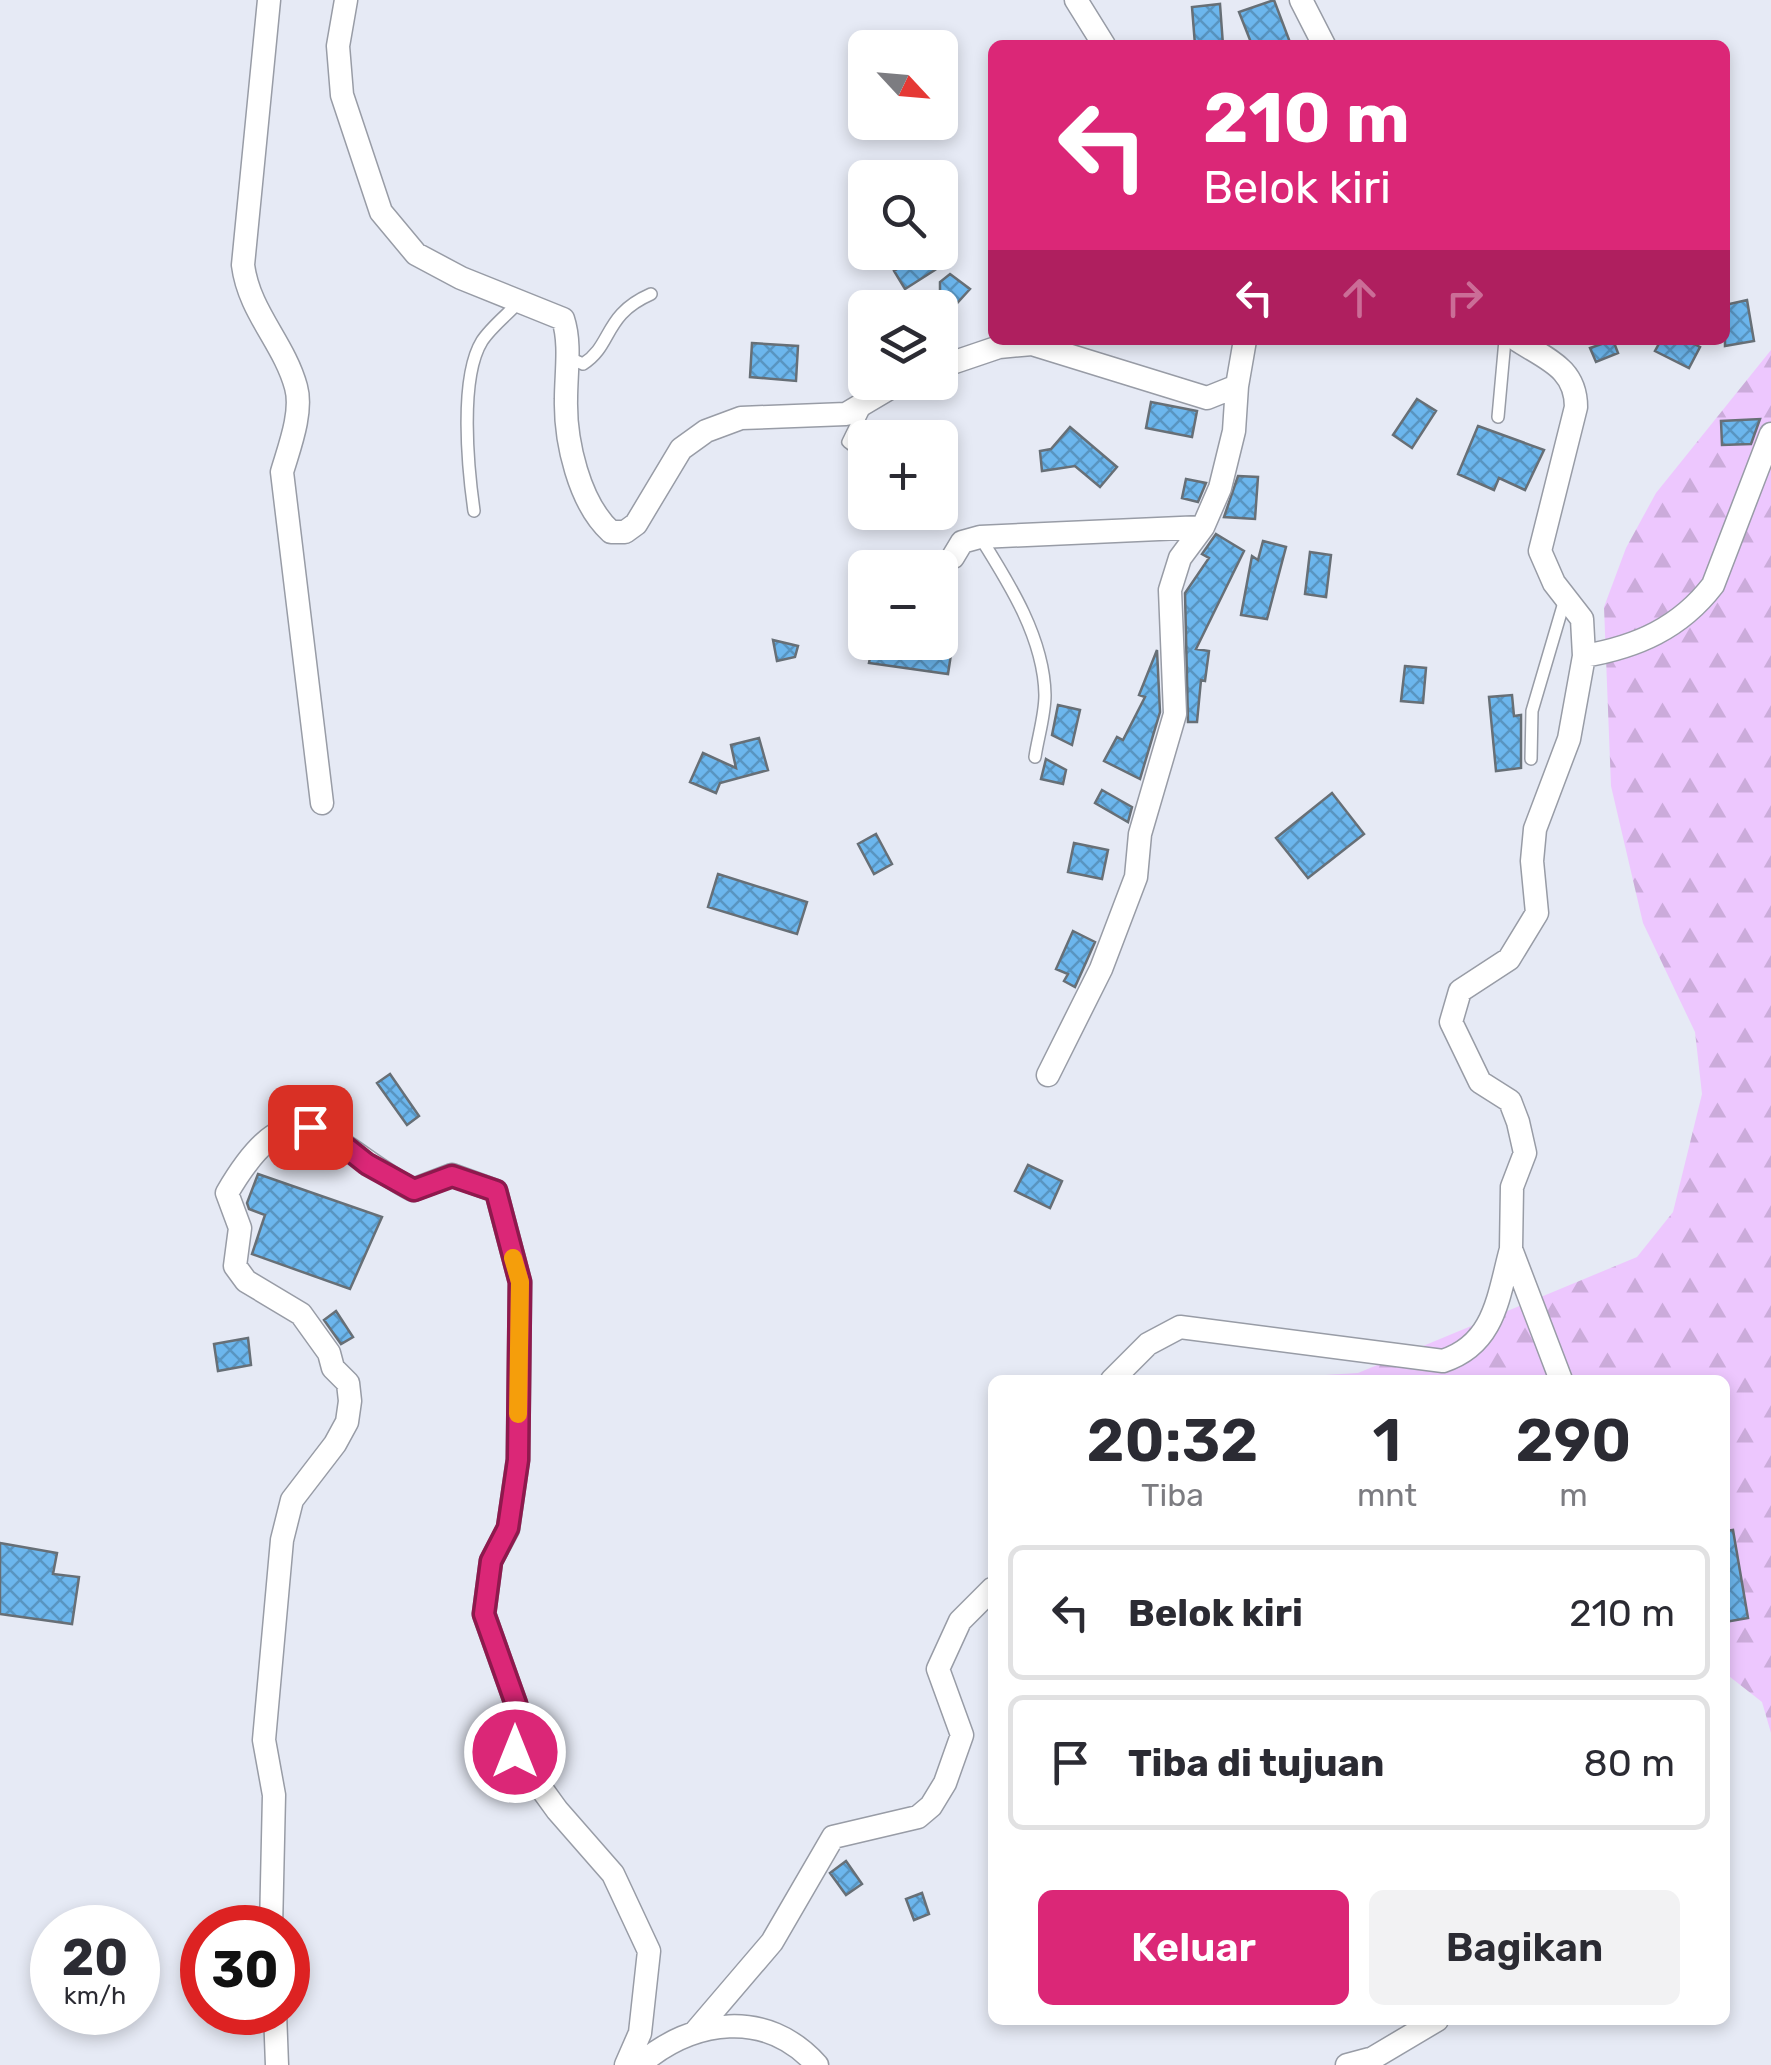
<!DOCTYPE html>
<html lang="id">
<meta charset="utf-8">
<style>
body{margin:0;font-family:Rubik,sans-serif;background:#f2f2f3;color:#2b2b33;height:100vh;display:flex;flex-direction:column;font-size:38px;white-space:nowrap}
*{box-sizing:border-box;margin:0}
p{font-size:32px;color:#7c7c81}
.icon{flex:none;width:55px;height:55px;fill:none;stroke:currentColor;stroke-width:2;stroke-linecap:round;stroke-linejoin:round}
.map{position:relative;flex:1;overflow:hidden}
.details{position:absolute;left:988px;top:1375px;width:742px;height:650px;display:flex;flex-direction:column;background:#fff;border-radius:15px;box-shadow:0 5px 15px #0003}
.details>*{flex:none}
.hud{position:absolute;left:988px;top:40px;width:742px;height:305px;border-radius:15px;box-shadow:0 5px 15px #0003;background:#db2777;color:#fff;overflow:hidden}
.needle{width:65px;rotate:116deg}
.controls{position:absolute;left:848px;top:30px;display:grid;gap:20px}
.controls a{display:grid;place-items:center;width:110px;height:110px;border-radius:15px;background:#fff;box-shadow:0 5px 15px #0003;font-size:50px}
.speed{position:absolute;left:30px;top:1905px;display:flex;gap:20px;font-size:50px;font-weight:700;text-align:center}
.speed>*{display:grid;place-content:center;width:130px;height:130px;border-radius:50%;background:#fff;box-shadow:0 5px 15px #0003;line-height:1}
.speed small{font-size:25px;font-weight:400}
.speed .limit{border:15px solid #d22;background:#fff;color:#111}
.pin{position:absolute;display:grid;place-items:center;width:85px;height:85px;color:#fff;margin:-42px;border-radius:20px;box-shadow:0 5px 15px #0006}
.me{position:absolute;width:110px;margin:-55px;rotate:0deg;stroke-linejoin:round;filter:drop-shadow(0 0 8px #0008)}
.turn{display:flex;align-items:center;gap:35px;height:210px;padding:0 50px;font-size:45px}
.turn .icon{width:130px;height:130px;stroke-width:2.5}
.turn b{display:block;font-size:70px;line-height:85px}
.lanes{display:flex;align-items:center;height:95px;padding:0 50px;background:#0003;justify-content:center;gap:50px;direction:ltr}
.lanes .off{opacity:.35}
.eta{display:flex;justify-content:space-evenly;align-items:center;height:170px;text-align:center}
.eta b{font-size:60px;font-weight:600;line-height:70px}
.primary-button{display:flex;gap:20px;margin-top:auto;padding:20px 50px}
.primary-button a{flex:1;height:115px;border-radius:15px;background:#db2777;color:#fff;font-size:40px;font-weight:600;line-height:115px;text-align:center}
.primary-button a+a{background:#f2f2f3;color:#2b2b33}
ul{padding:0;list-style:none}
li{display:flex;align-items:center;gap:30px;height:135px;margin:0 20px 15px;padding:0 30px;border:5px solid #e1e1e2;border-radius:15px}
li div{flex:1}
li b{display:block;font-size:38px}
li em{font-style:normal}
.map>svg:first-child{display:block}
.forest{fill:url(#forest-firs)}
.building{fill:url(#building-cross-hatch);stroke:#676f76;stroke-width:2.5}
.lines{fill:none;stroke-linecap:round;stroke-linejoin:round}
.service-casing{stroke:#989ca6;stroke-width:14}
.minor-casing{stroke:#989ca6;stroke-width:25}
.service{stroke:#fff;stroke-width:11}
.minor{stroke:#fff;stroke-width:22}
.route-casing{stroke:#8e194d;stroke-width:25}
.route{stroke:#db2777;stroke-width:18}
.slow{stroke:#f59e0b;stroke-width:18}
</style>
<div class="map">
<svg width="1771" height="2065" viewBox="0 0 1771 2065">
<defs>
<pattern id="forest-firs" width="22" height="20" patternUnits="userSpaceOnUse" patternTransform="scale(2.5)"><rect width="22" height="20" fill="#edc7fe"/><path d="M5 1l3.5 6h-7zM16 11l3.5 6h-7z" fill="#cbabda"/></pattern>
<pattern id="building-cross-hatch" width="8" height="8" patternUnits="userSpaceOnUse" patternTransform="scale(2.5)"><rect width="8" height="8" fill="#6cb6ed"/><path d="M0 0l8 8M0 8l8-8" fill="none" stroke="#5894c0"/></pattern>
</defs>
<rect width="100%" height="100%" fill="#e6eaf5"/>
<!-- forest -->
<path class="forest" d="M1771,350V1733L1762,1702L1725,1673V1380H1238L1358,1373L1637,1257L1673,1212L1702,1094L1695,1032L1643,923L1611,786L1604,607L1626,548L1656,493Z"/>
<!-- building -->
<path class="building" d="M1274,0L1291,45H1252L1239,12Z
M1220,4L1223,45H1195L1192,7Z
M923,252L935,270L905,289L894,271Z
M950,274L970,289L940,322V282Z
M1747,300L1754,341L1725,346V305Z
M1613,340L1618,353L1596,362L1590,348Z
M1661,340H1686L1700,347L1689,368L1655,351Z
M752,343L798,346L796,381L750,377Z
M1417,399L1436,411L1412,448L1393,435Z
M1151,402L1197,411L1192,437L1146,428Z
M1760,419L1751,444L1722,445L1721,421Z
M1478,426L1544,450L1525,490L1499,478L1494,490L1458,474Z
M1070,427L1117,467L1100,487L1075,466L1042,471L1040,451L1051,449Z
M1238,476L1258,477L1255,519L1224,517Z
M1186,479L1206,483L1198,502L1182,498Z
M1216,534L1244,551L1196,649L1209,651L1205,681L1201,680L1197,722H1188L1185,593L1209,558L1202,554Z
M1263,541L1286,547L1267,619L1241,615L1252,556L1258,560Z
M1310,552L1331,555L1326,597L1305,594Z
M940,626L955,628L948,674L869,663L873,642H940Z
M773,640L798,646L795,657L777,661Z
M1157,650L1160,712L1140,779L1104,761L1117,737L1123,740L1145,697L1139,695Z
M1405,666L1426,668L1423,703L1401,701Z
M1512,695L1514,716L1521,715V768L1496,771L1489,697Z
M1058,705L1080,710L1072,745L1052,735Z
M759,738L768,770L720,783L716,793L690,782L703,753L736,768L731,745Z
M1046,759L1066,770L1063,784L1041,779Z
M1102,790L1132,807L1128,822L1095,803Z
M1332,793L1364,834L1308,878L1276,838Z
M876,834L892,864L874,874L858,844Z
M1074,843L1108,850L1102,879L1068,872Z
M718,874L807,902L797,934L708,907Z
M1073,931L1095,942L1075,987L1064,981L1068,974L1056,969Z
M390,1074L419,1116L407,1125L377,1083Z
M1028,1165L1062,1181L1050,1208L1015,1191Z
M258,1174L382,1217L350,1289L252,1254L265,1215L249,1209L247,1203Z
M336,1311L353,1337L341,1344L324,1320Z
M248,1338L251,1365L218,1371L214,1344Z
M1733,1530L1748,1618L1725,1622V1531Z
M0,1543L57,1553L53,1574L79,1577L72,1624L0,1614Z
M846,1861L862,1884L846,1895L830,1873Z
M922,1893L929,1914L914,1920L906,1899Z"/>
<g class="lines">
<!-- service casing -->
<g class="service-casing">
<path id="service" d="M567,357L583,364C613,345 603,315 651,294
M865,407L848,442L865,455
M1498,417L1505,340
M474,511C468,469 459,378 482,341C491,327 508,314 520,301
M980,537C1009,583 1044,638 1045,695C1045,715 1038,737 1035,757
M1531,759L1532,711L1565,599"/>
</g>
<!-- minor casing -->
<g class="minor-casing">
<path id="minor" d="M269,0L243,265C249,312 284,343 296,387C303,412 289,448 282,472L322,803
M346,0L338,46L342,95L381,212L416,254L461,278L563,319C571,343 566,373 566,399C565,441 579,503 611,532H625L636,524L681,449L706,431L741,418L846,414L900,382
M1076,0L1104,45
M1301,0L1324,45
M1517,340C1546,359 1576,368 1576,407L1540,551L1554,583L1582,619L1584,656L1569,739L1535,829L1532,861L1537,913L1509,959L1460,991L1451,1022L1480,1082L1510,1101L1518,1122L1525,1153L1512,1187L1511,1249L1561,1380
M940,367L999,347L1032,344L1207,398L1237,386L1245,340
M953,557L962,542L980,537L1203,527
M1584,656C1637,647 1680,628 1713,585L1771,434
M1048,1075L1101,969L1136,877L1140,834L1175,714L1170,590L1180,558L1203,527L1220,488L1234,431L1237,386
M1112,1380L1148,1344L1180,1327L1443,1361C1495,1344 1498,1297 1511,1249
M271,1928L274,1795L264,1740L282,1540L292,1500L335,1444L347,1422L350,1401L348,1383L333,1368L329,1353L301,1314L246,1281L235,1266L240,1228L227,1193C297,1073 329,1146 413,1190L452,1175L496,1191L520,1282L518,1459L508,1529L491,1561L484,1614L516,1704L515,1752L557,1810L613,1874L649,1951L640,2033L626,2065
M275,2012L277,2065
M696,2031L772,1942L833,1837L918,1817L931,1806L945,1783L962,1735L938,1669L960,1621L992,1589
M639,2065C693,2019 766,2008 817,2065
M1347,2065L1373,2058L1437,2020"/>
</g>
<!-- service -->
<use href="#service" class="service"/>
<!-- minor -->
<use href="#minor" class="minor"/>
</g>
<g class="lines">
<!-- route casing -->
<g class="route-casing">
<path id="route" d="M310,1127L324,1130L367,1164L414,1190L452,1176L496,1191L520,1282L518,1460L508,1528L491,1561L484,1614L516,1704L515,1752"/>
</g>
<!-- route -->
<use href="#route" class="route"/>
<!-- slow -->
<path class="slow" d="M513,1258L520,1282L518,1414"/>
</g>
</svg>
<div class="controls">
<a><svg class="needle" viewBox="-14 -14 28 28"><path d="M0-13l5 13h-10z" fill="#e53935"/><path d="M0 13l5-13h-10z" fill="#7c7c81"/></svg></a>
<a><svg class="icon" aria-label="search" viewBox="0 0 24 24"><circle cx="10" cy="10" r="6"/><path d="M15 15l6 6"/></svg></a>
<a><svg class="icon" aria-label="layers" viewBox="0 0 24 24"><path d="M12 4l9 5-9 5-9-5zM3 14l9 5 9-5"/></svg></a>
<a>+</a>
<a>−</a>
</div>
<div class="speed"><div>20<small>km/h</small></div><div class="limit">30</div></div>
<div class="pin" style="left:310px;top:1127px;background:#d93025"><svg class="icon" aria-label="arrive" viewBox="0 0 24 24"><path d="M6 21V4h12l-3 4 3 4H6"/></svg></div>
<svg class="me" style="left:515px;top:1752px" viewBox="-20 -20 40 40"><circle r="17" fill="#db2777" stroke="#fff" stroke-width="3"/><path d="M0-11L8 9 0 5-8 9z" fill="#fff"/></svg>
<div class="hud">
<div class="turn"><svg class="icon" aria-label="left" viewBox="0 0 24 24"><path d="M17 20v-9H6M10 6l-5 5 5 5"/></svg><div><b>210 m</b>Belok kiri</div></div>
<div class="lanes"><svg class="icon" aria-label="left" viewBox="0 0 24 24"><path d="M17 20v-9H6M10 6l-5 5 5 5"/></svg><svg class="icon off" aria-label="ahead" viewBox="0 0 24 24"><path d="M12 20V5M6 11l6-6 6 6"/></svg><svg class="icon off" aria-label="right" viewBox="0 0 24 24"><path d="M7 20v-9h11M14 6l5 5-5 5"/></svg></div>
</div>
<section class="details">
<div class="eta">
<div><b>20:32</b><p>Tiba</p></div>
<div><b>1</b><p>mnt</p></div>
<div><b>290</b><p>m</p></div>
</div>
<ul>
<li><svg class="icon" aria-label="left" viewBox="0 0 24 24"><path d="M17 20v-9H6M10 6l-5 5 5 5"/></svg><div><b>Belok kiri</b></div><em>210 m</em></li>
<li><svg class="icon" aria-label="arrive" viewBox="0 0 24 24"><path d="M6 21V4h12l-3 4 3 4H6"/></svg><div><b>Tiba di tujuan</b></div><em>80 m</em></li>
</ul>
<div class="primary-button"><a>Keluar</a><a>Bagikan</a></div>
</section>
</div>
